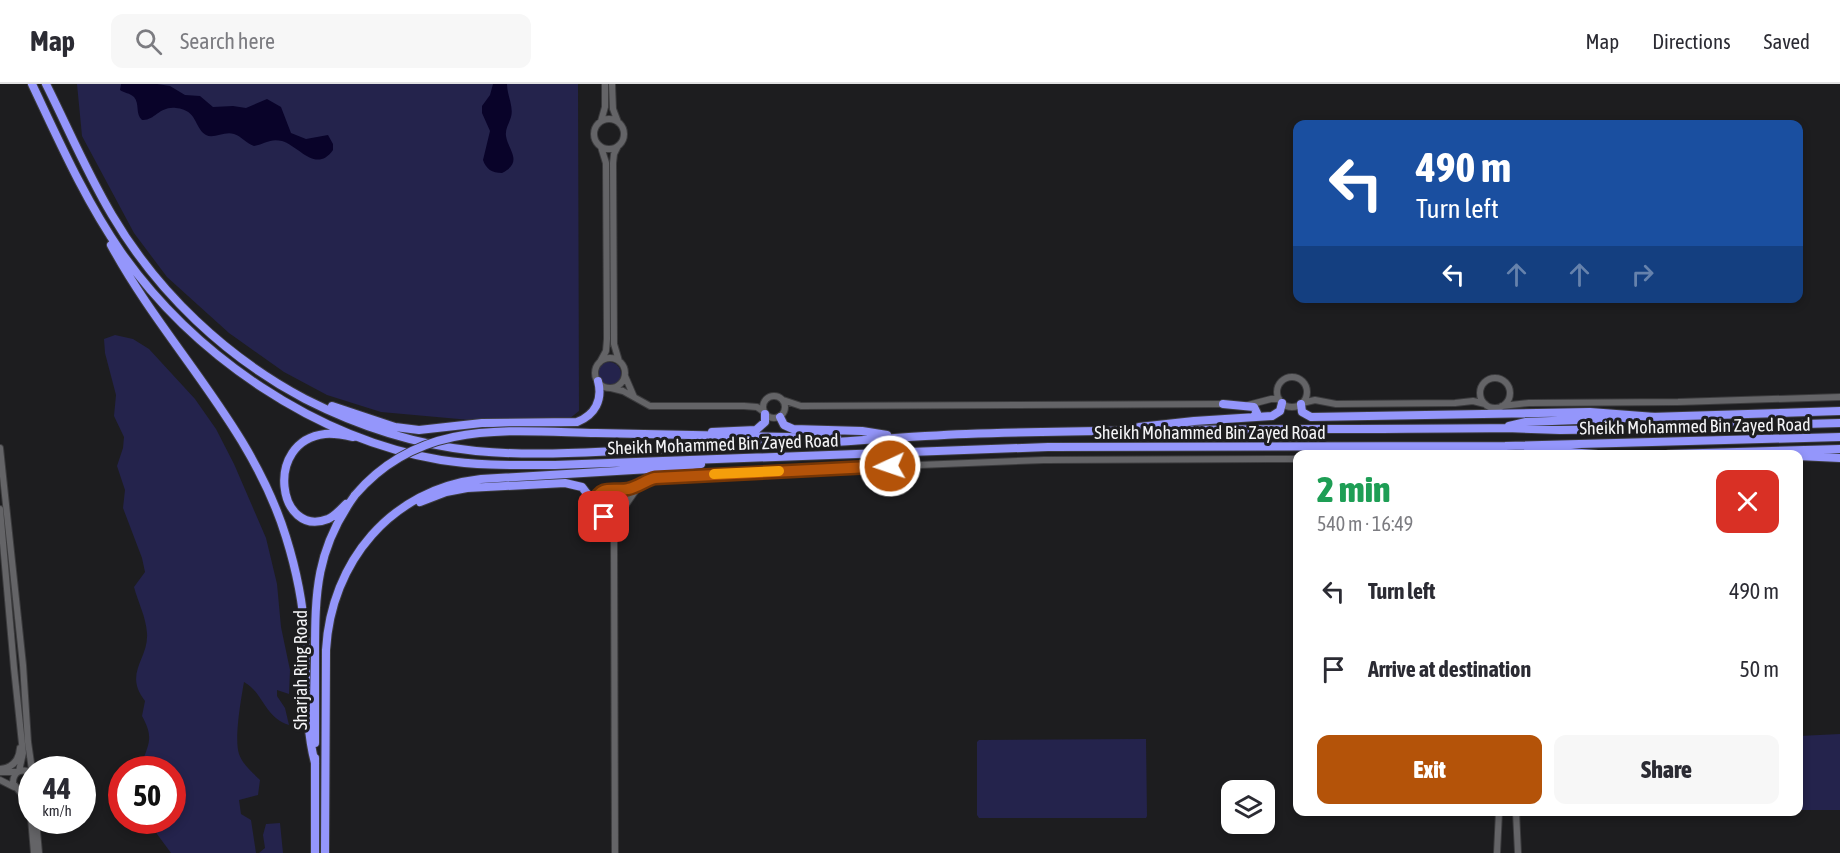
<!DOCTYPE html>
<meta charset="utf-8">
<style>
body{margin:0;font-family:"Asap Condensed",sans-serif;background:#f7f7f7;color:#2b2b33;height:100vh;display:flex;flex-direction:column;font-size:22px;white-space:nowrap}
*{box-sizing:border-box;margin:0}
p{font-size:20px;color:#7c7c81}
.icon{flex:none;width:33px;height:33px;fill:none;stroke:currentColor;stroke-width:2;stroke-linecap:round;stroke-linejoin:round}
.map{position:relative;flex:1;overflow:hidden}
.details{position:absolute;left:1293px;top:366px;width:510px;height:366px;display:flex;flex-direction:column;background:#fff;border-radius:12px;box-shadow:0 3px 9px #0003}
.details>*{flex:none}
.banner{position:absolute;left:1293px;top:36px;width:510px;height:183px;border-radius:12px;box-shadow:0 3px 9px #0003;background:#1a4fa0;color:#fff;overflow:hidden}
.tools{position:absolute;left:1221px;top:696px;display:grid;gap:12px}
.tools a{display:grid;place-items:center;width:54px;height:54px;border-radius:12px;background:#fff;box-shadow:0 3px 9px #0003;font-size:30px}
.speed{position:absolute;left:18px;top:672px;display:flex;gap:12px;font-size:30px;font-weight:700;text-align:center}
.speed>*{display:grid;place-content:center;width:78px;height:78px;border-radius:50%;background:#fff;box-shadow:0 3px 9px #0003;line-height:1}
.speed small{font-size:15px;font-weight:400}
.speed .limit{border:9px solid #d22;background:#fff;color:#111}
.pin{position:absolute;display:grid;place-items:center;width:51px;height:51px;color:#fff;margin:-26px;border-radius:12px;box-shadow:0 3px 9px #0006}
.me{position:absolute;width:66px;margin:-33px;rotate:267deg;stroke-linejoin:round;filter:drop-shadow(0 0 4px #0008)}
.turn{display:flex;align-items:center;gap:21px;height:126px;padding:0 24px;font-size:27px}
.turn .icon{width:78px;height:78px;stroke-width:2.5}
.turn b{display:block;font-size:42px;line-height:51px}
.lanes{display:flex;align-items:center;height:57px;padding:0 24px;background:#0003;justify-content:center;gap:30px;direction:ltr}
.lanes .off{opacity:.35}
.round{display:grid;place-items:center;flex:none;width:63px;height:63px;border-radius:12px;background:#f7f7f7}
.overview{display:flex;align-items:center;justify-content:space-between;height:102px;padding:0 24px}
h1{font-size:36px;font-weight:800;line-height:45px;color:#1e9e55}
.primary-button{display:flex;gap:12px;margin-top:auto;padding:12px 24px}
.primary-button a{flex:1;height:69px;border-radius:12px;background:#b45309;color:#fff;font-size:24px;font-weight:800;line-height:69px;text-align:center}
.primary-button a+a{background:#f7f7f7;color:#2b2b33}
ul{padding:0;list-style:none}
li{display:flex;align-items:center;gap:18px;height:78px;padding:0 24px}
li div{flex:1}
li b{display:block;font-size:22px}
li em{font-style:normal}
header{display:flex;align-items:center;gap:36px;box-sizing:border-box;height:84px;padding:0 30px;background:#fff;border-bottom:2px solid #e1e1e2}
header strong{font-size:28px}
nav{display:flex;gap:33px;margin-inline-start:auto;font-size:21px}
.search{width:420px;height:54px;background:#f7f7f7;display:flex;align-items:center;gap:15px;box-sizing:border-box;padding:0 21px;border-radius:12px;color:#7c7c81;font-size:22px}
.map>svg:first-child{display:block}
.green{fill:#24234c}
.water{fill:#090329}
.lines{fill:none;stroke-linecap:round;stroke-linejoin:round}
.secondary-casing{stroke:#3b3b3d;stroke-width:8}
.highway-casing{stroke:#3b3b3d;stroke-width:10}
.secondary{stroke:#646467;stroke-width:6}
.highway{stroke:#9496fb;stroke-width:8}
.highway-bridge-casing{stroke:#3b3b3d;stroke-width:10;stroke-linecap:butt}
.highway-bridge{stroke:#9496fb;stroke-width:8}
.route-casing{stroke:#753606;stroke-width:15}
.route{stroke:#b45309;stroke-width:10}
.slow{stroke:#f59e0b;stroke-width:10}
.labels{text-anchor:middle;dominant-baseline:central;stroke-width:6;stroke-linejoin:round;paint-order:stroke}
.street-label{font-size:18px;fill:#f4f4f6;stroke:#1d1d1f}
</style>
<header>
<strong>Map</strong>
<div class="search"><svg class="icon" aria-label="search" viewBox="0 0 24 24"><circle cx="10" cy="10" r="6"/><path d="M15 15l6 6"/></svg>Search here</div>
<nav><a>Map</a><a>Directions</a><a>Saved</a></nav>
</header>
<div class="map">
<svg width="1840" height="769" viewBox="0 0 1840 769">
<rect width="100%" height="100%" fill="#1d1d1f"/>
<!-- green -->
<path class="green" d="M77,0H578L579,327L569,335L470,336L381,328L327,311L284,288L229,249L167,193L134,149L82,52Z
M115,251L133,255L149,265L195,315L216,345L234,380L266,454L277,500L281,543L290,586L289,610L277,606V612L285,624L289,641C264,633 264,609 244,598C241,615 234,655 239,670C243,681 252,688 260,696L258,711L239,716L241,730L251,736L256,769H171L157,750L153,737L172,736V686L148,685L142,678C150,658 153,652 142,632L145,617C123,589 149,575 147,549C146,533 138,518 134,503L145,488L142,474L123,424L125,406L117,382L123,364L124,353L114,332L116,311L105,269L104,255Z
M597 290a12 12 0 1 1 24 0a12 12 0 1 1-24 0Z
M1840,650V726H1799V652Z
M1146,655L1147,732L1146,734H979L977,731V658L979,656Z
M280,739L283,769H259L265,764L263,751L266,740Z"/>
<!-- water -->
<path class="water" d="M121,0H157L170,2L185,11L200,12L213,23L233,22L246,24L267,15L281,23L291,49L306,55L328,51L333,60V66C316,90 299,62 282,57C270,54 265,60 254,62C246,59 241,52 234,50C224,47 214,55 206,51C194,44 198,26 176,24C159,22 155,37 142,36C135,30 140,20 134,13C130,9 124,9 120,6Z
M493,0H507C507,11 514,23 511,33C509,40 505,45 506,52C508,66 524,78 502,89C492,89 486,85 483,76L490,47L482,29V22L490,11Z"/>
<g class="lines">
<!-- secondary casing -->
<g class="secondary-casing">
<path id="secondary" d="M612,0L613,25L618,38
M594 50a15 15 0 1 1 30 0a15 15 0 1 1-30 0Z
M601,37L605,23V0
M618,62L614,70L613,79L614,260L619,277
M595 289a15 15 0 1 1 30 0a15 15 0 1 1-30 0Z
M600,278L606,267L607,255L606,79L601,63
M625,292L634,313
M1277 308a15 15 0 1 1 30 0a15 15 0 1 1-30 0Z
M1480 309a15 15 0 1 1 30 0a15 15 0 1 1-30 0Z
M611,304L623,307L650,322H744L757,323L764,328
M763 323a11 11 0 1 1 22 0a11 11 0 1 1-22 0Z
M783,316L801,322L1226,320
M1302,319L1315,316L1336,320L1455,319L1473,317L1485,320
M1248,321L1271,315H1279
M1502,322L1529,319L1678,318L1840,313
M0,364L23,581L28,658L32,686
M616,406L631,404L658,393L794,386L1044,376L1298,375
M625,422L638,403
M0,425L14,584L23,669L19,687
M601,431L611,435L621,430L625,418C619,398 592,404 596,423C598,433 609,441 613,451
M0,685C12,684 19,677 20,664
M0,688H17
M32,690C23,683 13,687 13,699L20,708H27L32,705
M0,696L14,703
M20,708L27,715L30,722L34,769
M1516,728L1518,769
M36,736L39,769
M615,769L614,455L615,442L621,430
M1497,769L1499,728"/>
</g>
<!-- highway casing -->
<g class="highway-casing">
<path id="highway" d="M32,0C59,57 85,116 121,168C194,272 316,355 441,376C479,382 517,381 555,381L1048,363L1505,362L1840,353
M46,0C68,44 87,89 112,131C158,209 226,273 305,315C358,342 417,361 476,367C538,373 602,367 664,365C710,363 757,362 803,360C857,357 912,352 966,350C1146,344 1326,346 1506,344L1560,346L1632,345L1840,339
M111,161C165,261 252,342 286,453C296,485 303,518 305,552C308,594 304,638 315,679
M1223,320L1254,323L1257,329L1253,333
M1301,320L1302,328L1311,333L1590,328L1655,333
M332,322L395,343L419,346L482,339L577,338C595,331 603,316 598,297
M780,333L784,341L793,345L862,347L887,351
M1650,333L1840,327
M1509,342L1526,338L1629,334
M1139,343L1194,337L1272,332L1280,327L1282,319
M712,348L756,346L765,338V330
M596,349L837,354
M1528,365L1595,370
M1418,366L1464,370
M1669,370L1840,365
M1798,372L1840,374
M420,418L446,408L467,404L565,399L582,403L595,420
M346,420C340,426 335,432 328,435C278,455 263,357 325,350C335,349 344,351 353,353
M315,659C315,630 315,601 315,572C315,508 316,465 355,411
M315,674V769
M325,769L326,566C331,478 391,405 481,395L667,384L701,380"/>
</g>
<!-- secondary -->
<use href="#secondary" class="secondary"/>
<!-- highway -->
<use href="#highway" class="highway"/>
<!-- highway-bridge casing -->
<g class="highway-bridge-casing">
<path id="highway-bridge" d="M355,411C420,335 506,347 596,349"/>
</g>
<!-- highway-bridge -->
<use href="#highway-bridge" class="highway-bridge"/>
</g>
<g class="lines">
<!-- route casing -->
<g class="route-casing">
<path id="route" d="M604,433C598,429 594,424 596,417C599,400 617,408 628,405C638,403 646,396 655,394L890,382"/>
</g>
<!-- route -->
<use href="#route" class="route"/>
<!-- slow -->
<path class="slow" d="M714,390L779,387"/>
</g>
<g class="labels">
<!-- street labels -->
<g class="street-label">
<text transform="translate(1695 342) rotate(-1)">Sheikh Mohammed Bin Zayed Road</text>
<text x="1210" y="348">Sheikh Mohammed Bin Zayed Road</text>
<text transform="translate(723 360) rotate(-2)">Sheikh Mohammed Bin Zayed Road</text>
<text transform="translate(300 586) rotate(-90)">Sharjah Ring Road</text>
</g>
</g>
</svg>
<div class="tools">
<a><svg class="icon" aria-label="layers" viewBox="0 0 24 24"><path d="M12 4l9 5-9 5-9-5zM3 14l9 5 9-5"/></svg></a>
</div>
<div class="speed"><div>44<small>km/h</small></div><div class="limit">50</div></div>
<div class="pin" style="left:604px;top:433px;background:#d93025"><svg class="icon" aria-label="arrive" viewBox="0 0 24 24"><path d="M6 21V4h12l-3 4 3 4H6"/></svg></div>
<svg class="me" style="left:890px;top:382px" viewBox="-20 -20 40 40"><circle r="17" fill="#b45309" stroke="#fff" stroke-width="3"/><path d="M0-11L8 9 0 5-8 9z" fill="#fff"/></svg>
<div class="banner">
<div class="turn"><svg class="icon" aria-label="left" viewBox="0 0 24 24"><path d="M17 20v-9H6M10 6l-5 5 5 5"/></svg><div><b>490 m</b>Turn left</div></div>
<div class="lanes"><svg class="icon" aria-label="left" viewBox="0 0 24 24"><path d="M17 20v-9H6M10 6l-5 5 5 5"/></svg><svg class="icon off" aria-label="ahead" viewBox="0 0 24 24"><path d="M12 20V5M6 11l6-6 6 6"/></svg><svg class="icon off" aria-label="ahead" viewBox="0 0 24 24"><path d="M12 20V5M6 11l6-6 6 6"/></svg><svg class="icon off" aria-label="right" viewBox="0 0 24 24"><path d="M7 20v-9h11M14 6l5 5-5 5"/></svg></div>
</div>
<section class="details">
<div class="overview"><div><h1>2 min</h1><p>540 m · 16:49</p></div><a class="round" style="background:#d93025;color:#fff"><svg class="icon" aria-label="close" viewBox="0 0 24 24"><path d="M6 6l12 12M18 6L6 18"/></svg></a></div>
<ul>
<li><svg class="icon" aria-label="left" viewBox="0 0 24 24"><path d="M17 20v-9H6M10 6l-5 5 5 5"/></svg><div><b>Turn left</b></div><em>490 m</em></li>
<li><svg class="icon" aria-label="arrive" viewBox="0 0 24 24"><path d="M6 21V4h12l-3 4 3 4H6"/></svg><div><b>Arrive at destination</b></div><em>50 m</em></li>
</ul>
<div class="primary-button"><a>Exit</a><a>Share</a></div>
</section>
</div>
